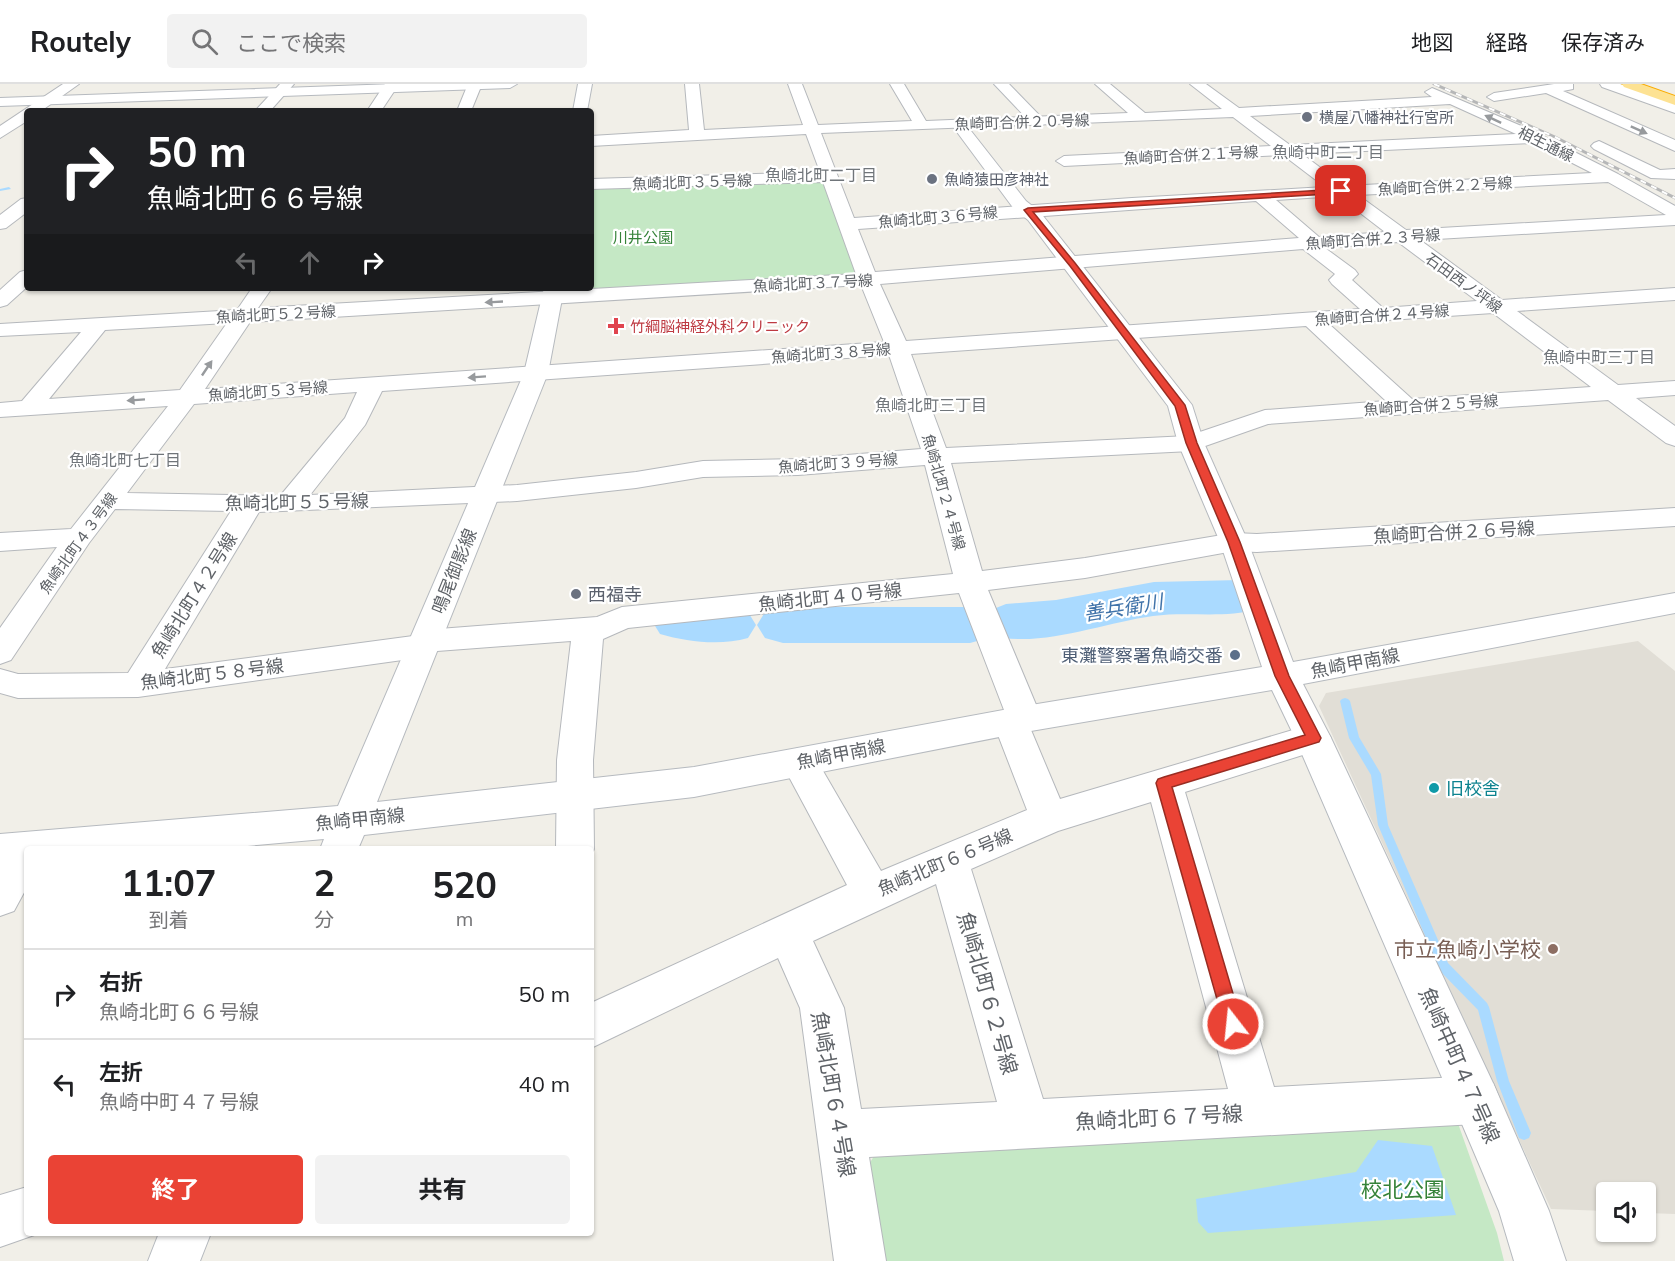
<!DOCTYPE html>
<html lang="ja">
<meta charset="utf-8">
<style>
body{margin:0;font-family:Mulish,"Noto Sans JP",sans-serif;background:#f2f2f2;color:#202124;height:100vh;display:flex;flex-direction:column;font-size:22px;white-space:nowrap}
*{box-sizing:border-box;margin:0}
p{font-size:20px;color:#757577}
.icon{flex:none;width:33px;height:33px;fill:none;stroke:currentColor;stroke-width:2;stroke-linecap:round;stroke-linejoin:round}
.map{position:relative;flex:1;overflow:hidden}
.details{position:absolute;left:24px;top:762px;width:570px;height:390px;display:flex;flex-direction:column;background:#fff;border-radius:6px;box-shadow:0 2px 4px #0004}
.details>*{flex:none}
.guide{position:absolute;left:24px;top:24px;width:570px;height:183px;border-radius:6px;box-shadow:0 2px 4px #0004;background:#202124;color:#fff;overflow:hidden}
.buttons{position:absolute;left:1596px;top:1098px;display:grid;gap:12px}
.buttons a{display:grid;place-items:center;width:60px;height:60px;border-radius:6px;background:#fff;box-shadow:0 2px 4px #0004;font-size:30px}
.pin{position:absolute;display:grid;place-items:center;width:51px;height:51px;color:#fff;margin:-26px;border-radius:12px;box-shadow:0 3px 9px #0006}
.me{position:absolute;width:66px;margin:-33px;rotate:344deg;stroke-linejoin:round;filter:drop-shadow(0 0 4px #0008)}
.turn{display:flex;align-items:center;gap:21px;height:126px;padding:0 24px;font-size:27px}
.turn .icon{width:78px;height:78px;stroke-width:2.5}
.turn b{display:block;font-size:42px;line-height:51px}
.lanes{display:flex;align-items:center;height:57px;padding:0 24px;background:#0003;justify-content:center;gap:30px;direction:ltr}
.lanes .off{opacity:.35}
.eta{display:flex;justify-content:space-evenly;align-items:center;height:102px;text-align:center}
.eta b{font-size:36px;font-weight:700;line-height:42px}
.primary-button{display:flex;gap:12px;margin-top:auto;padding:12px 24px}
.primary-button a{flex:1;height:69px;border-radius:6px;background:#ea4335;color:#fff;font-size:24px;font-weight:700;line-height:69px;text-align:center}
.primary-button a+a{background:#f2f2f2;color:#202124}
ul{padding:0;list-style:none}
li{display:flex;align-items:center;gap:18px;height:90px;padding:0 24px;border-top:2px solid #e0e0e0}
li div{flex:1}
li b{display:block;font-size:22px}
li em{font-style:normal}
header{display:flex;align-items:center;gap:36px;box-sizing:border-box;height:84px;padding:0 30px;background:#fff;border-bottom:2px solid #e0e0e0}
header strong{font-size:28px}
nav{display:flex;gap:33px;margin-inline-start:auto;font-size:21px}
.search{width:420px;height:54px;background:#f2f2f2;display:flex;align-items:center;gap:15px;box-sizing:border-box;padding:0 21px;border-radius:6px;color:#757577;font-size:22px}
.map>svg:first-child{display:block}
.education{fill:#e1ded6}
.green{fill:#c5e8c5}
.water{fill:#aadaff}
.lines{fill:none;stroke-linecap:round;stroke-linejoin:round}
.stream{fill:#aadaff;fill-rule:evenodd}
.river{fill:#aadaff;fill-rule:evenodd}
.street-casing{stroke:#b5b8bc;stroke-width:2}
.secondary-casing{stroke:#b6babf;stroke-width:2}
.highway-casing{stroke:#f9ab00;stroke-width:2}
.street{fill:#fff;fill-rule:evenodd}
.secondary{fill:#fff;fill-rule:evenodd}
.highway{fill:#fde293;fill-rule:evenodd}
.rail-casing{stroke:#b6b7b8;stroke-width:3}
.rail{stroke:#fff;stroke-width:2;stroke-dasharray:6;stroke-linecap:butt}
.oneway{fill:#979a9d}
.route{fill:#ea4335;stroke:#982c22;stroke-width:1.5}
.worship-dot{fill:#6b7280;stroke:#fff;stroke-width:2}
.health-dot{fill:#e0444e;stroke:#fff;stroke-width:2}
.service-dot{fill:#5c6f8a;stroke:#fff;stroke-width:2}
.culture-dot{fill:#0f9aa8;stroke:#fff;stroke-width:2}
.education-dot{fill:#8d6e63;stroke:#fff;stroke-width:2}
.labels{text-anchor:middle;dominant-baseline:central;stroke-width:4.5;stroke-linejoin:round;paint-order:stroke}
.far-worship-label{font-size:15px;fill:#5b616d;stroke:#fff;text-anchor:start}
.far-street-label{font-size:15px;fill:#5f6368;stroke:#fff}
.far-park-label{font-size:15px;fill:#348238;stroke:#fff}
.far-health-label{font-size:15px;fill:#be3a42;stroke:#fff;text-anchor:start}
.far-neighbourhood-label{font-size:16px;fill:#70757a;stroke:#fff}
.street-label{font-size:18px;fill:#5f6368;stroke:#fff}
.worship-label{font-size:18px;fill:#5b616d;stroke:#fff;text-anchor:start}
.service-label{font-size:18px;fill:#4e5e75;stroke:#fff;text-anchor:end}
.culture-label{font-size:18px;fill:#0d838f;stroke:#fff;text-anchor:start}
.water-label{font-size:20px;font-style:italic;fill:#4174aa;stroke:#fff}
.near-education-label{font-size:21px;fill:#785e54;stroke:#fff;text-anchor:end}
.near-street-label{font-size:21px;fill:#5f6368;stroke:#fff}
.near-park-label{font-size:21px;fill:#348238;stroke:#fff}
</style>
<header>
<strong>Routely</strong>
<div class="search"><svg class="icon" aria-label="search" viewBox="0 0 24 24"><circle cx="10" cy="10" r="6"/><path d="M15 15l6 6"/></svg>ここで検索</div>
<nav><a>地図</a><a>経路</a><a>保存済み</a></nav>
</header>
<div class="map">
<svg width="1675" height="1177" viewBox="0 0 1675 1177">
<rect width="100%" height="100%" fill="#f1efe8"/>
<!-- education -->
<path class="education" d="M1638,557L1675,587V1130L1646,1129V1108H1606V1127L1551,1125L1319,622L1326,609Z"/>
<!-- green -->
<path class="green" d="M815,97L824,100L857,186L846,193L585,209L572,204H591V103Z
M1455,1031L1497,1149L1504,1177H879L863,1090L882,1059Z"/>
<!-- water -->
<path class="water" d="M1378,1056L1432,1062L1456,1131L1208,1149L1198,1138L1196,1115L1356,1088Z"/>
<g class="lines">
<!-- stream -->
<path class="stream" d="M9,103L11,105L0,107V105Z
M1345,614L1348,615L1350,617L1359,653L1381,690L1388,741L1448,879L1487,919L1489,923L1509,997L1531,1049L1529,1054L1524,1056L1519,1054L1497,997L1478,926L1440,887L1378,741L1371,691L1349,654L1340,617L1342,615Z"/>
<!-- river -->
<path class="river" d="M1240,496L1258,501L1265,513L1258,525C1223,535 1188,527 1153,532C1102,539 1039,565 990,551L988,554L970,559H783L765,554L757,541L765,528L783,523H970L986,528L1006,520L1056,516L1154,498Z
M678,519L730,523L748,528L756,541L748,554C720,562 688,558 660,550L652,537L660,524Z"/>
<!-- street casing -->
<g class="street-casing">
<path id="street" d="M63,0H79L41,27H27V37L0,54V42Z
M280,0H294L270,27H255Z
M385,0H399L381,27H367Z
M468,0H482L471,27H457Z
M685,0H699L704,46L803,41L788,0H802L818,41L912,37L890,0H904L926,37L1128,29L1095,0H1110L1145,29L1222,25L1190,0H1206L1239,24L1432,13L1425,8L1432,4L1531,46L1618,90L1675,122V141L1420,156L1502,216L1675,204V216L1517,227L1618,301L1675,297V311L1636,314L1675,342V362L1666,359L1608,316L1268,340L1191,367L951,379L982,487L1085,474L1234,449L1257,450L1675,424V442L1257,468L1234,467L1085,494L988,506L1042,635L1037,644L1031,646L1060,715L1313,640L1325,644L1331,654L1325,664L1185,708L1274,1003L1476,992L1493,999L1500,1016L1493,1033L1476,1040L869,1073L886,1177H834L800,924L778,874L591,964V919L847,801L781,678L786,668L799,664L812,668L881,787L1027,726L993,638L998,629L1004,626L959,509L628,544L603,555L593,676L594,765L591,772V765H556L557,676L571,557L437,567L424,573L138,613L18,614L0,609V585L18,590L128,589L231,427L115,425L89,459L11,576L0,580V544L57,463L0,467V449L71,445L168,322L0,333V319L22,317L81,248L0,252V240L237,226L252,204H272L258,224L856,190L823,98L591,105V95L820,88L806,50L591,62V52L689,46ZM1450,20L1516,50L1290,61L1250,32ZM1233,33L1271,62L1064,72L1056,77L1064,82L1283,71L1325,103L1132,114L854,134L821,49ZM1533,59L1592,89L1345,102L1302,70ZM1608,98L1666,131L1406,146L1358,111ZM1338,112L1385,148L1319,153L1276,116ZM1256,117L1299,154L875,188L858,145ZM1398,158L1477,217L1383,224L1352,196L1358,190L1355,186L1325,164ZM1303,165L1335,190L1329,196L1332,200L1360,225L906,257L880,200ZM861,201L884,258L205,305L250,238ZM1493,229L1591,303L1412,315L1329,240ZM227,239L180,306L49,315L105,246ZM1306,242L1386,317L1265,326L1188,352L946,364L911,270ZM889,271L921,365L798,375L703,377L636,388L517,401L310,411L365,341L382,307ZM357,308L345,334L280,412L127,409L194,320ZM925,381L953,490L622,523L597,533L426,546L415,549L413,552L165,585L259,428L517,417L636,404L703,393L798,391ZM1151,718L1228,1005L1043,1015L971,785L1058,747ZM936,800L997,1018L861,1025L844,924L813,857Z
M1554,0H1573V5L1563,7L1675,56V67L1546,9L1494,17L1487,13L1494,9Z
M1600,0H1620L1675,20V29L1602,3Z
M1599,57L1660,86L1675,85V95L1651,94L1594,65L1591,62L1594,59Z
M27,114V128L6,144L0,145V131L21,115Z
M27,186V203L7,221L0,223V206L20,188Z
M27,749L41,754L46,765H27V803L14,827L0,832V777L13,754Z
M27,1103V1149H40L0,1163V1111Z"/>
</g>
<!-- secondary casing -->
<g class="secondary-casing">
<path id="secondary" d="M395,0H517L510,4L0,22V14Z
M578,0H592L587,27H573Z
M994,0H1009L1043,35L1045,38L1043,41H1033Z
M959,37L964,38L1026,117L1040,128L1192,321L1204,359L1248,458L1293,578L1675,509V529L1303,600L1331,654L1493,999L1549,1127L1566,1177H1514L1499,1127L1459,1033L1295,654L1272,606L1025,648L694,713L364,751L358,765H320L324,755L214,765H27V781L0,784V750L338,722L524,289L544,204H564L548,289L377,718L694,683L1025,622L1262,583L1220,458L1178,359L1168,322L1028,136L1014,125L954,44L952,41Z
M159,1149H211L200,1177H148Z"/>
</g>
<!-- highway casing -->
<g class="highway-casing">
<path id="highway" d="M1622,0H1641L1675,12V21L1624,3Z"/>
</g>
<!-- street -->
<use href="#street" class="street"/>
<!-- secondary -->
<use href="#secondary" class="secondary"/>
<!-- highway -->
<use href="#highway" class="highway"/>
<!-- rail casing -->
<g class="rail-casing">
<path id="rail" d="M1434,0L1555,53L1675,114"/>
</g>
<!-- rail -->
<use href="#rail" class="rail"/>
</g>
<!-- one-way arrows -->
<defs><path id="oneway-solid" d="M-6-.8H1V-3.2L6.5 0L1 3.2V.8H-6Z" transform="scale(1.5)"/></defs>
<g class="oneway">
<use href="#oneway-solid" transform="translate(1493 35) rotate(-155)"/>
<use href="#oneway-solid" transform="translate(1639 46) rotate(24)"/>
<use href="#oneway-solid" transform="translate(494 218) rotate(177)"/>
<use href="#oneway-solid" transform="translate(207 284) rotate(-56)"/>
<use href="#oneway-solid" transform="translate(477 293) rotate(176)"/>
<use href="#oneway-solid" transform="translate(136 316) rotate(176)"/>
</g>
<!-- route -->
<path class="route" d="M1341,105L1344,109L1033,128L1075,179L1185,321L1197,359L1240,458L1289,592L1321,654L1319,658L1172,703L1242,940L1239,946L1233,949L1226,946L1224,940L1156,699L1158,695L1164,693L1305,651L1275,592L1228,458L1186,359L1175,322L1070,182L1024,126L1028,124Z"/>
<!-- markers -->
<g class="worship-dot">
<circle cx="1307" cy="33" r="6"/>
<circle cx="932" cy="95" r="6"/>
<circle cx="576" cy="510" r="6"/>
</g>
<path class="health-dot" d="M613 233h6v6h6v6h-6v6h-6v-6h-6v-6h6z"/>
<circle class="service-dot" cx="1235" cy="571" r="6"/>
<circle class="culture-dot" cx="1434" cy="704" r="6"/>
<circle class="education-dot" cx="1553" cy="865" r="6"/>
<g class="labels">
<!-- far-worship labels -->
<g class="far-worship-label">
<text x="1319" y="33">横屋八幡神社行宮所</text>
<text x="944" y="95">魚崎猿田彦神社</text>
</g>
<!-- far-street labels -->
<g class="far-street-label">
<text transform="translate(1022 38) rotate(-2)">魚崎町合併２０号線</text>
<text transform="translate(1546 60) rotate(26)">相生通線</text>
<text transform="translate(1191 71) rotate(-3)">魚崎町合併２１号線</text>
<text transform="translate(692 98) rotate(-2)">魚崎北町３５号線</text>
<text transform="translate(1445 102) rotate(-3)">魚崎町合併２２号線</text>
<text transform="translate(938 133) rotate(-5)">魚崎北町３６号線</text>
<text transform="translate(1373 155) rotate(-4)">魚崎町合併２３号線</text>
<text transform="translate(813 199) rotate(-3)">魚崎北町３７号線</text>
<text transform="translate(1464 199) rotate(36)">石田西ノ坪線</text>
<text transform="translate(276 230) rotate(-3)">魚崎北町５２号線</text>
<text transform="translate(1382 231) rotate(-4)">魚崎町合併２４号線</text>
<text transform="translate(831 269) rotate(-4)">魚崎北町３８号線</text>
<text transform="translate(268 307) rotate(-4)">魚崎北町５３号線</text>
<text transform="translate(1431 321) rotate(-4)">魚崎町合併２５号線</text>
<text transform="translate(838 379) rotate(-4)">魚崎北町３９号線</text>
<text transform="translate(944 408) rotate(74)">魚崎北町２４号線</text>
<text transform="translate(78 459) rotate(-54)">魚崎北町４３号線</text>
</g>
<!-- far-park labels -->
<g class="far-park-label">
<text x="643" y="153">川井公園</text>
</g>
<!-- far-health labels -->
<g class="far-health-label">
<text x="630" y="242">竹綱脳神経外科クリニック</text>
</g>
<!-- far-neighbourhood labels -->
<g class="far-neighbourhood-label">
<text x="1328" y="68">魚崎中町二丁目</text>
<text x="821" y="91">魚崎北町二丁目</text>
<text x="1599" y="273">魚崎中町三丁目</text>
<text x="931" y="321">魚崎北町三丁目</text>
<text x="125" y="376">魚崎北町七丁目</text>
</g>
<!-- street labels -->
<g class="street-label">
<text transform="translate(297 418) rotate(-1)">魚崎北町５５号線</text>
<text transform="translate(1454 448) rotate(-3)">魚崎町合併２６号線</text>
<text transform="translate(454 487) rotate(-68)">鳴尾御影線</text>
<text transform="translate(194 511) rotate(-58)">魚崎北町４２号線</text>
<text transform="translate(830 513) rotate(-6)">魚崎北町４０号線</text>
<text transform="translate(1355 579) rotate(-11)">魚崎甲南線</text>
<text transform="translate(212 590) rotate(-7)">魚崎北町５８号線</text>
<text transform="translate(841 670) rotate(-11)">魚崎甲南線</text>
<text transform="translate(360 735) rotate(-6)">魚崎甲南線</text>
<text transform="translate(945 778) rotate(-23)">魚崎北町６６号線</text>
</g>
<!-- worship labels -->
<g class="worship-label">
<text x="588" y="510">西福寺</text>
</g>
<!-- service labels -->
<g class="service-label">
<text x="1223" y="571">東灘警察署魚崎交番</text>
</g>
<!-- culture labels -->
<g class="culture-label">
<text x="1446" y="704">旧校舎</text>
</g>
<!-- water labels -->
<g class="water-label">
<text transform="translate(1123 523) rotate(-9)">善兵衛川</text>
</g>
<!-- near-education labels -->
<g class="near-education-label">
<text x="1541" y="865">市立魚崎小学校</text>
</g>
<!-- near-street labels -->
<g class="near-street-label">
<text transform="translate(988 909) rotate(74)">魚崎北町６２号線</text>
<text transform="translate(1460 981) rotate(66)">魚崎中町４７号線</text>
<text transform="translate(834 1010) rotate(80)">魚崎北町６４号線</text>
<text transform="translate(1159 1033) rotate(-3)">魚崎北町６７号線</text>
</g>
<!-- near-park labels -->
<g class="near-park-label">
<text x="1403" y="1105">校北公園</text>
</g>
</g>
</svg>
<div class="buttons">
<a><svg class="icon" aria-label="sound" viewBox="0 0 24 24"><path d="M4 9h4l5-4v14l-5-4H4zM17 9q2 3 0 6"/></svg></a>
</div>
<div class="pin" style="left:1341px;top:107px;background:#d93025"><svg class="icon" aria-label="arrive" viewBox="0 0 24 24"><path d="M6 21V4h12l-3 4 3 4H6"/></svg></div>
<svg class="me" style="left:1233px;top:940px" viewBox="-20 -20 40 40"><circle r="17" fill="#ea4335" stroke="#fff" stroke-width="3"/><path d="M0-11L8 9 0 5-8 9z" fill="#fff"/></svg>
<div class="guide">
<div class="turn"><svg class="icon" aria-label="right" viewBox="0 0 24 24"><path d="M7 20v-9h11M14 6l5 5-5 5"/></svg><div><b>50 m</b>魚崎北町６６号線</div></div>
<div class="lanes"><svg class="icon off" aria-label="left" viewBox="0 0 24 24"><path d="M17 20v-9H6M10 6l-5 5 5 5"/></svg><svg class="icon off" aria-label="ahead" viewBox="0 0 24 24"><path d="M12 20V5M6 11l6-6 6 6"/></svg><svg class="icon" aria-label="right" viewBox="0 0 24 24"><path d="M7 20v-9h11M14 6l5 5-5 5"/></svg></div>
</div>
<section class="details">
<div class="eta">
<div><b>11:07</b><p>到着</p></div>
<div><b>2</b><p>分</p></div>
<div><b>520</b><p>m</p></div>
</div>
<ul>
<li><svg class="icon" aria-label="right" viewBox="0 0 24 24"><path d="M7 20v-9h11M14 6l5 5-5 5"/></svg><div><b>右折</b><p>魚崎北町６６号線</p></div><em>50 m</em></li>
<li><svg class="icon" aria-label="left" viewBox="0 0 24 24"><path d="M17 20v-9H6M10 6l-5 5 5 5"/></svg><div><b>左折</b><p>魚崎中町４７号線</p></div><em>40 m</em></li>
</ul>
<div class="primary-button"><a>終了</a><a>共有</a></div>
</section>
</div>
